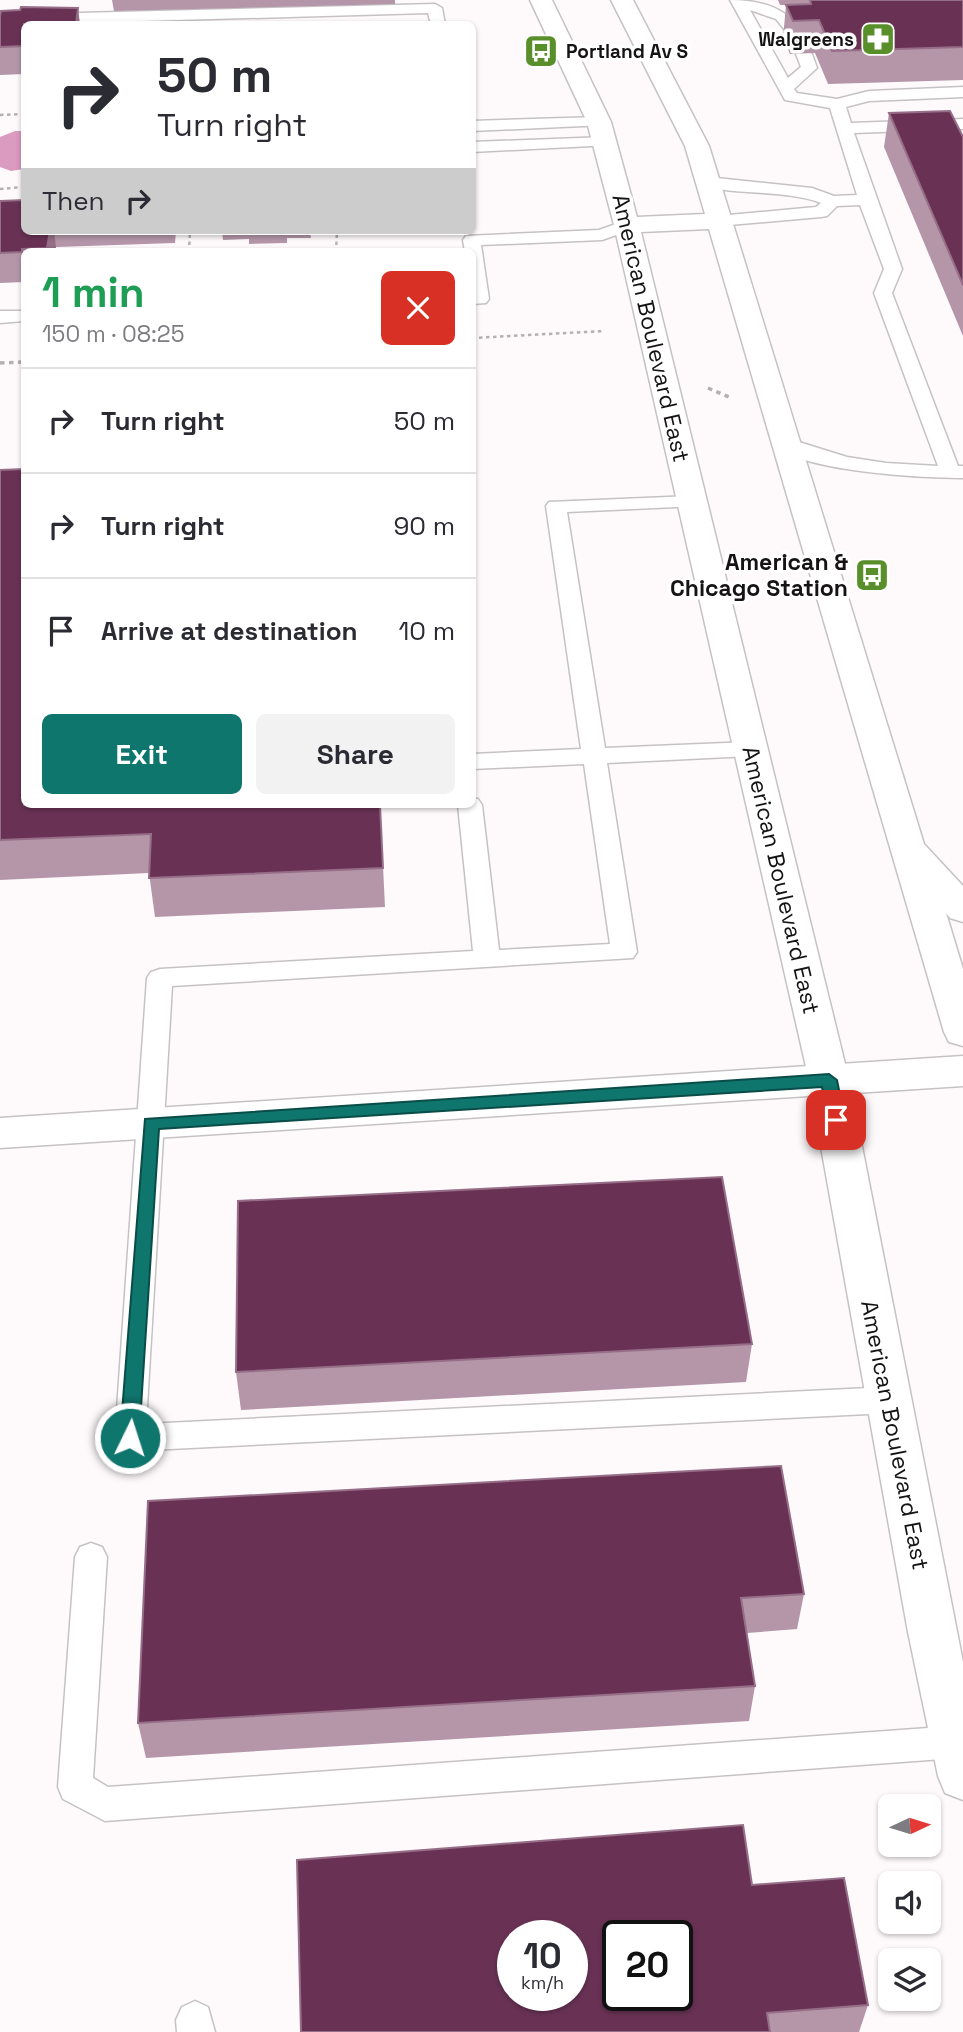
<!DOCTYPE html>
<meta charset="utf-8">
<style>
body{margin:0;font-family:"Space Grotesk",sans-serif;background:#f2f2f3;color:#2b2b33;height:100vh;display:flex;flex-direction:column;font-size:26px;white-space:nowrap}
*{box-sizing:border-box;margin:0}
p{font-size:23px;color:#7c7c81}
.icon{flex:none;width:38px;height:38px;fill:none;stroke:currentColor;stroke-width:2;stroke-linecap:round;stroke-linejoin:round}
.map{position:relative;flex:1;overflow:hidden}
.panel{position:absolute;left:21px;top:248px;width:455px;height:560px;display:flex;flex-direction:column;background:#fff;border-radius:10px;box-shadow:0 2px 5px #0004}
.panel>*{flex:none}
.top-card{position:absolute;left:21px;top:21px;width:455px;height:214px;border-radius:10px;box-shadow:0 2px 5px #0004;background:#fff;color:#2b2b33;overflow:hidden}
.needle{width:46px;rotate:86deg}
.buttons{position:absolute;left:878px;top:1794px;display:grid;gap:14px}
.buttons a{display:grid;place-items:center;width:63px;height:63px;border-radius:10px;background:#fff;box-shadow:0 2px 5px #0004;font-size:35px}
.speed{position:absolute;left:497px;top:1920px;display:flex;gap:14px;font-size:35px;font-weight:700;text-align:center}
.speed>*{display:grid;place-content:center;width:91px;height:91px;border-radius:50%;background:#fff;box-shadow:0 2px 5px #0004;line-height:1}
.speed small{font-size:18px;font-weight:400}
.speed .limit{border:4px solid #111;border-radius:10px;background:#fff;color:#111}
.pin{position:absolute;display:grid;place-items:center;width:60px;height:60px;color:#fff;margin:-30px;border-radius:14px;box-shadow:0 4px 10px #0006}
.me{position:absolute;width:77px;margin:-38px;rotate:4deg;stroke-linejoin:round;filter:drop-shadow(0 0 5px #0008)}
.turn{display:flex;align-items:center;gap:24px;height:147px;padding:0 21px;font-size:32px}
.turn .icon{width:91px;height:91px;stroke-width:2.5}
.turn b{display:block;font-size:49px;line-height:60px}
.then{display:flex;align-items:center;height:66px;padding:0 21px;background:#0003;gap:14px;font-size:26px}
.round{display:grid;place-items:center;flex:none;width:74px;height:74px;border-radius:10px;background:#f2f2f3}
.headline{display:flex;align-items:center;justify-content:space-between;height:119px;padding:0 21px}
h1{font-size:42px;font-weight:800;line-height:52px;color:#1e9e55}
.cta{display:flex;gap:14px;margin-top:auto;padding:14px 21px}
.cta a{flex:1;height:80px;border-radius:10px;background:#0f766e;color:#fff;font-size:28px;font-weight:800;line-height:80px;text-align:center}
.cta a+a{background:#f2f2f3;color:#2b2b33}
ul{padding:0;list-style:none}
li{display:flex;align-items:center;gap:21px;height:105px;padding:0 21px;border-top:2px solid #e1e1e2}
li div{flex:1}
li b{display:block;font-size:26px}
li em{font-style:normal}
.map>svg:first-child{display:block}
.water{fill:#db9ac0}
.lines{fill:none;stroke-linecap:round;stroke-linejoin:round}
.service-casing{stroke:#c6c2c4;stroke-width:3}
.minor-casing{stroke:#c6c2c4;stroke-width:3}
.secondary-casing{stroke:#c6c2c4;stroke-width:3}
.path-far1{stroke:#b3b0b2;stroke-width:2.5;stroke-dasharray:3.5 3.5;stroke-linecap:butt}
.path{stroke:#b3b0b2;stroke-width:3.5;stroke-dasharray:4.5 4.5;stroke-linecap:butt}
.service{fill:#fff;fill-rule:evenodd}
.minor{fill:#fff;fill-rule:evenodd}
.secondary{fill:#fff;fill-rule:evenodd}
.wall{fill:#b496a8}
.shaded-wall{fill:#966e87}
.building{fill:#693255;stroke:#966e87;stroke-width:2;fill-rule:evenodd}
.route{fill:#0f766e;stroke:#0a4d48;stroke-width:2}
.labels{text-anchor:middle;dominant-baseline:central;stroke-width:7;stroke-linejoin:round;paint-order:stroke}
.far-poi-label{font-size:19px;font-weight:bold;fill:#151314;stroke:#fff;text-anchor:end}
.street-label{font-size:23px;fill:#151314;stroke:#fff}
.poi-label{font-size:23px;font-weight:bold;fill:#151314;stroke:#fff;text-anchor:end}
</style>
<div class="map">
<svg width="963" height="2032" viewBox="0 0 963 2032">
<rect width="100%" height="100%" fill="#fefafc"/>
<!-- water -->
<path class="water" d="M15,131H24V169L11,171L0,167V137Z"/>
<g class="lines">
<!-- service casing -->
<g class="service-casing">
<path id="service" d="M730,0C762,0 789,8 806,37L798,42L793,40L776,19L750,10L788,78L801,67L796,54L799,51L804,49L812,54L817,68L794,89L797,93L837,99L869,91L963,87V97L869,101L846,107L851,123L963,119V129L854,133L902,269L892,293L958,466H963V478C928,478 797,472 776,444L779,440L786,438L847,457L886,463L938,466L874,293L884,269L860,205L837,206L827,216L821,217L718,226L709,221L718,216L816,207L821,203C789,190 737,195 701,186L699,182L707,177L812,188L834,196L857,195L830,108L785,100Z
M435,4L442,8L445,24H431L428,13L0,25V15Z
M599,117L605,119L607,122L605,125L472,131V121Z
M606,137L614,142L612,145L472,152V142Z
M627,220L636,225L633,229L602,240L481,245L489,299L486,303L472,304V252H465L463,240L466,236L599,230Z
M0,311H24V321L0,323Z
M692,496L699,498L702,502L699,506L567,512L605,748L750,742L758,744L762,749L758,754L750,756L607,763L637,952L633,958L172,986L146,1424L889,1387L900,1391L904,1400L900,1409L889,1413L130,1451L119,1447L115,1438L147,978L151,972L160,969L473,951L458,805H472V798L478,799L482,805L499,950L610,944L584,764L472,769V754L581,749L546,506L549,502Z
M91,1543L102,1547L107,1557L93,1778L108,1787L956,1726L963,1729V1755L956,1758L105,1821L63,1799L58,1787L75,1557L80,1547Z
M195,2001L208,2007L215,2032H177L176,2020L182,2007Z"/>
</g>
<!-- minor casing -->
<g class="minor-casing">
<path id="minor" d="M963,1056V1086L0,1148V1118Z"/>
</g>
<!-- secondary casing -->
<g class="secondary-casing">
<path id="secondary" d="M530,0H552L611,122L637,217L705,214L685,146L611,0H633L709,146L924,844L963,886V922L950,918L946,913L963,969V1046L949,1042L944,1032L709,229L641,232L849,1080L963,1662V1800L945,1793L938,1776L908,1632L809,1080L614,225L587,122Z"/>
</g>
<!-- path-far1 -->
<path class="path-far1" d="M0,115L24,114
M0,189L24,187
M189,252L190,231
M336,252L337,231
M472,338L604,331"/>
<!-- path -->
<path class="path" d="M0,363L24,362
M708,388L729,397"/>
<!-- service -->
<use href="#service" class="service"/>
<!-- minor -->
<use href="#minor" class="minor"/>
<!-- secondary -->
<use href="#secondary" class="secondary"/>
</g>
<!-- wall -->
<path class="wall" d="M112,0H395V4L114,11Z
M778,0H963V80L828,84L815,53L790,54L783,38L786,5H780Z
M20,10L24,24V74L0,75V16Z
M889,113L963,137V336L884,147Z
M0,201L24,231H176L175,243L56,247L55,252H24V282L0,283Z
M222,231H310L311,238H287V243L249,244V239L223,240Z
M0,470L380,805L385,907L155,917L149,873L0,880Z
M752,1344L746,1382L241,1410L236,1372Z
M148,1501L804,1594L797,1629L747,1633L755,1686L749,1721L146,1758L138,1723Z
M752,1885L868,2005L859,2032H301Z"/>
<!-- shaded-wall -->
<path class="shaded-wall" d="M78,8L80,24H76Z
M50,231H54L56,247L55,252H48L47,248Z"/>
<!-- building -->
<path class="building" d="M810,0H963V47L832,51L819,20L793,21L786,5L811,4Z
M21,7L78,8L76,24H24V46L0,47V16L1,11L20,10Z
M950,111L963,137V285L889,113Z
M24,200V231H50L47,248L22,249V252L0,253V201Z
M24,469V805H380L383,868L149,878L151,834L0,840V470Z
M722,1177L752,1344L236,1372L238,1201Z
M781,1466L804,1594L741,1598L755,1686L138,1723L148,1501Z
M743,1825L752,1885L844,1878L868,2005L767,2013L770,2032H301L297,1860ZM513,1936H572V1995H513ZM618,1936H677V1995H618Z"/>
<!-- route -->
<path class="route" d="M829,1074L837,1080L845,1120L836,1126L828,1120L822,1087L159,1129L139,1438L136,1444L130,1446L123,1444L120,1438L145,1119Z"/>
<!-- icons -->
<defs>
<g id="pharmacy-square" transform="scale(1.75)"><rect x="-9" y="-9" width="18" height="18" rx="4" fill="#588f2a" stroke="#fff"/><path d="M-2-6h4v4h4v4h-4v4h-4v-4h-4v-4h4Z" fill="#fff"/></g>
<g id="bus-square" transform="scale(1.75)"><rect x="-9" y="-9" width="18" height="18" rx="4" fill="#588f2a" stroke="#fff"/><path d="M-5-6H5V4H4V6H2V4H-2V6H-4V4H-5ZM-3.5-4V0h7V-4ZM-3.5 1.2v1.5H-2V1.2ZM2 1.2v1.5H3.5V1.2Z" fill="#fff"/></g>
</defs>
<g fill-rule="evenodd">
<use href="#pharmacy-square" x="878" y="39"/>
<use href="#bus-square" x="541" y="51"/>
<use href="#bus-square" x="872" y="575"/>
</g>
<g class="labels">
<!-- far-poi labels -->
<g class="far-poi-label">
<text x="854" y="39">Walgreens</text>
<text x="566" y="51" text-anchor="start">Portland Av S</text>
</g>
<!-- street labels -->
<g class="street-label">
<text transform="translate(651 328) rotate(77)">American Boulevard East</text>
<text transform="translate(781 880) rotate(77)">American Boulevard East</text>
<text transform="translate(895 1435) rotate(79)">American Boulevard East</text>
</g>
<!-- poi labels -->
<g class="poi-label">
<text x="848" y="562">American &amp;<tspan x="848" dy="26">Chicago Station</tspan></text>
</g>
</g>
</svg>
<div class="buttons">
<a><svg class="needle" viewBox="-14 -14 28 28"><path d="M0-13l5 13h-10z" fill="#e53935"/><path d="M0 13l5-13h-10z" fill="#7c7c81"/></svg></a>
<a><svg class="icon" aria-label="sound" viewBox="0 0 24 24"><path d="M4 9h4l5-4v14l-5-4H4zM17 9q2 3 0 6"/></svg></a>
<a><svg class="icon" aria-label="layers" viewBox="0 0 24 24"><path d="M12 4l9 5-9 5-9-5zM3 14l9 5 9-5"/></svg></a>
</div>
<div class="speed"><div>10<small>km/h</small></div><div class="limit">20</div></div>
<div class="pin" style="left:836px;top:1120px;background:#d93025"><svg class="icon" aria-label="arrive" viewBox="0 0 24 24"><path d="M6 21V4h12l-3 4 3 4H6"/></svg></div>
<svg class="me" style="left:130px;top:1438px" viewBox="-20 -20 40 40"><circle r="17" fill="#0f766e" stroke="#fff" stroke-width="3"/><path d="M0-11L8 9 0 5-8 9z" fill="#fff"/></svg>
<div class="top-card">
<div class="turn"><svg class="icon" aria-label="right" viewBox="0 0 24 24"><path d="M7 20v-9h11M14 6l5 5-5 5"/></svg><div><b>50 m</b>Turn right</div></div>
<div class="then">Then<svg class="icon" aria-label="right" viewBox="0 0 24 24"><path d="M7 20v-9h11M14 6l5 5-5 5"/></svg></div>
</div>
<section class="panel">
<div class="headline"><div><h1>1 min</h1><p>150 m · 08:25</p></div><a class="round" style="background:#d93025;color:#fff"><svg class="icon" aria-label="close" viewBox="0 0 24 24"><path d="M6 6l12 12M18 6L6 18"/></svg></a></div>
<ul>
<li><svg class="icon" aria-label="right" viewBox="0 0 24 24"><path d="M7 20v-9h11M14 6l5 5-5 5"/></svg><div><b>Turn right</b></div><em>50 m</em></li>
<li><svg class="icon" aria-label="right" viewBox="0 0 24 24"><path d="M7 20v-9h11M14 6l5 5-5 5"/></svg><div><b>Turn right</b></div><em>90 m</em></li>
<li><svg class="icon" aria-label="arrive" viewBox="0 0 24 24"><path d="M6 21V4h12l-3 4 3 4H6"/></svg><div><b>Arrive at destination</b></div><em>10 m</em></li>
</ul>
<div class="cta"><a>Exit</a><a>Share</a></div>
</section>
</div>
